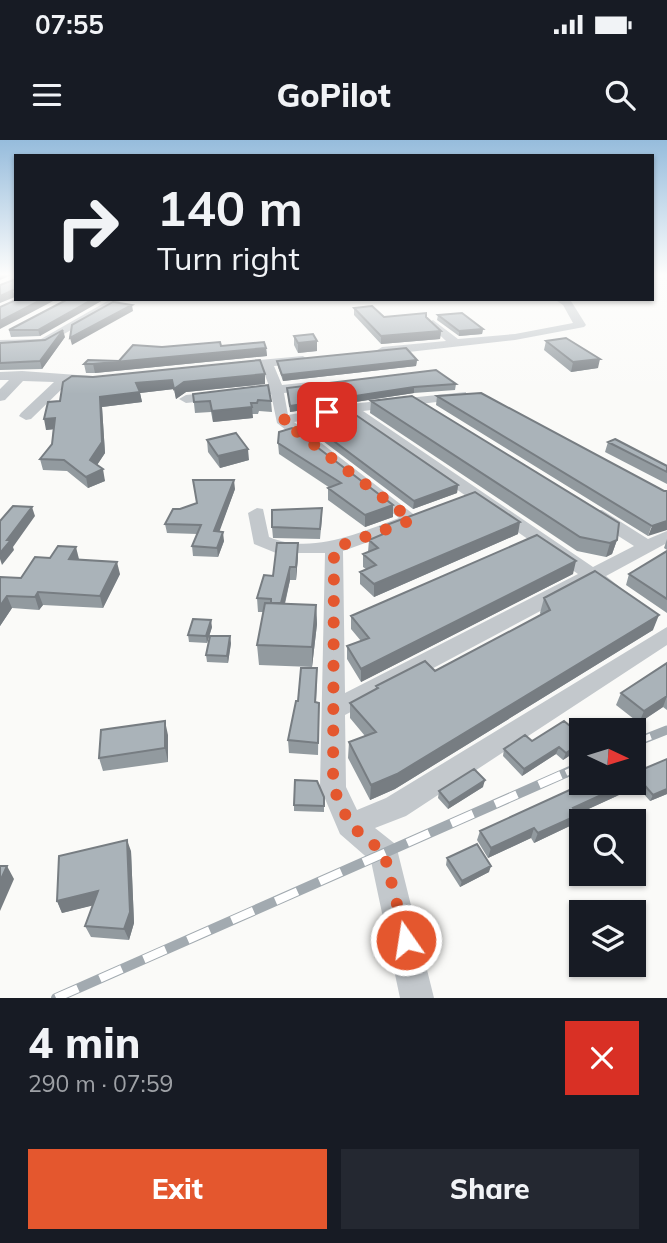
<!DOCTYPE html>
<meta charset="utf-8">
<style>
body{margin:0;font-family:Mulish,sans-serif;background:#242831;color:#f1f3f6;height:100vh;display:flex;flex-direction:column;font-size:26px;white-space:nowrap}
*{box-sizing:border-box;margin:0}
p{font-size:23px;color:#9ea1a6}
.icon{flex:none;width:38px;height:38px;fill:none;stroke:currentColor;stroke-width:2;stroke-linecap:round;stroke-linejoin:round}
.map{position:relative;height:858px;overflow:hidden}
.details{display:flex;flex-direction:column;background:#171b24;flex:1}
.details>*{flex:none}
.hud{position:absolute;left:14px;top:14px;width:640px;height:147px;border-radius:0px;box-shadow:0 2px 5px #0004;background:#171b24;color:#f1f3f6;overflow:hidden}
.needle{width:46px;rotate:94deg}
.tools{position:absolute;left:569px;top:578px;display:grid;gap:14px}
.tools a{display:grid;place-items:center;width:77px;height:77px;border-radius:0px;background:#171b24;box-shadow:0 2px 5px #0004;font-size:35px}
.pin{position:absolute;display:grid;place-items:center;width:60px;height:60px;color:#fff;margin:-30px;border-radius:14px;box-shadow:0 4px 10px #0006}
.me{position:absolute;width:77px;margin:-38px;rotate:347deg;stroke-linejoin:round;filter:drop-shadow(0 0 5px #0008)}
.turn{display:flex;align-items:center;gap:24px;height:147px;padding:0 28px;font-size:32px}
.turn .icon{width:91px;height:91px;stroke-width:2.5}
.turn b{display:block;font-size:49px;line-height:60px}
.round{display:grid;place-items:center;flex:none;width:74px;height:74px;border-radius:0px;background:#242831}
.headline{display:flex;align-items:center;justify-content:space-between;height:119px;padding:0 28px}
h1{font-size:42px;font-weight:800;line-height:52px}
.primary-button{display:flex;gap:14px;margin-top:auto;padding:14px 28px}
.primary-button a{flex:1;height:80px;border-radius:0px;background:#e4572e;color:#fff;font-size:28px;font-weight:800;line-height:80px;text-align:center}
.primary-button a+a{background:#242831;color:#f1f3f6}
.status{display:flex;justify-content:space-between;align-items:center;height:49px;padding:0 35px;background:#171b24;direction:ltr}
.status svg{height:19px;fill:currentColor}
header{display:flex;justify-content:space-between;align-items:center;height:91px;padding:0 28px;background:#171b24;font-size:32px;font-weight:800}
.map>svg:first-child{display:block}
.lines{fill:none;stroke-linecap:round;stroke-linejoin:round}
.minor{fill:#c3c8cc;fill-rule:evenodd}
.rail-far1-casing{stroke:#a2aab0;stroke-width:9}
.rail-casing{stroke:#a2aab0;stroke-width:10}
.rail-far1{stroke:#fff;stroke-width:6;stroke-dasharray:18;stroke-linecap:butt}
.rail{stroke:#fff;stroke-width:8;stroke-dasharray:24;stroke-linecap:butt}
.wall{fill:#929a9f}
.shaded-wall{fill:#777d82}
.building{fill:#aab3b9;stroke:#777d82;stroke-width:2}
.route{stroke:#e4572e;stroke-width:12;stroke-dasharray:0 21.6}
</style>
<div class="status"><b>07:55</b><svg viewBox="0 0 49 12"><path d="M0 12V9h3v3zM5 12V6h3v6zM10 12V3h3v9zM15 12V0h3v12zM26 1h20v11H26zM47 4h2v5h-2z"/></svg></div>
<header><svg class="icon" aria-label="menu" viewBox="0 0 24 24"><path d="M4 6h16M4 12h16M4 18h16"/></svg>GoPilot<svg class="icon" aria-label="search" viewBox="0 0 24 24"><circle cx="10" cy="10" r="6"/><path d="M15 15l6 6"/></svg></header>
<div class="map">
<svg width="667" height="858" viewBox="0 0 667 858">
<rect width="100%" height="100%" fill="#fafaf8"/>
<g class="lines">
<!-- minor -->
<path class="minor" d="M111,159H124L47,204L0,208V200L41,199Z
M554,159L571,161L586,185L584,187L515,200L382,215L376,211L382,207L446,201L427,183L433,180L458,199L515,194L573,183L563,165Z
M303,216L309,220L307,223L274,226L282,245L310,242L317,246L310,250L284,253L288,275L350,264L466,252V258L461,259L363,271L593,427L634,406L590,378L587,374L590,370H602L648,399L667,391V403L606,436L621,448L618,453H604L591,444L345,575L346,647L357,670L386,658L667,487V505L406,676L375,688L394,703L398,713L434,858H400L371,721L340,694L320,647L325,413H276L254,404L248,373L257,368L263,369L269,397C311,415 359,393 399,378L277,283L271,254L186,263L179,259L186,255L269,246L262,227L236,230L230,226L236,222ZM347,273L578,434L345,553L343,411L418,384L421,380L294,282Z
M22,231L91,236L97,240L91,244L68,243L31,279L26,280L19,276L21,273L54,242L23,241L5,260L0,261V249L9,240H0V232Z"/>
<!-- rail-far1 casing -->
<g class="rail-far1-casing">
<path id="rail-far1" d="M634,603L667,590
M566,633L581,626"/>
</g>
<!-- rail casing -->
<g class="rail-casing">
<path id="rail" d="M56,858L570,631"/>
</g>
<!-- rail-far1 -->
<use href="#rail-far1" class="rail-far1"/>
<!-- rail -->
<use href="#rail" class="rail"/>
</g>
<!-- wall -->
<path class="wall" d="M68,159L40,196L11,197L9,190Z
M354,168L384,177H426L441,191L440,199L381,204L354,175Z
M438,175L483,189L482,194L459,196L437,180Z
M294,196L317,211L298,213L294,205Z
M65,197L42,229L0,230V203L45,200Z
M546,201L598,228L571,232L544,210Z
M221,206L266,208L267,216L95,233H86L84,224L119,221L162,207Z
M417,220L416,226L283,241L278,227L277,221Z
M265,234V244L186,252L176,259L174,249L140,253L142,262L102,267L105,313L97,325L105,341L88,348L67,331L43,330L40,319L52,304L53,289L46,290L60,261L93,237Z
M456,244L455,250L414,253L290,272L287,248Z
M193,254L271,261L272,272L259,271L258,274H252L253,278L213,282L211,272L195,273Z
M437,256L664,351L648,396L436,265Z
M371,261L617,400L612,414L606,417L577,411L370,273Z
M311,284L458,345L457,353L413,369L311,292Z
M207,300L249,320L220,328L208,312Z
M608,302L667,326V344L605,312Z
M278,303L393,377L365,387L328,360V348H330L279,314Z
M235,349L219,391L224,401L218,417L193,416L192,406L197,394L167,393L165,384L180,369Z
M322,378L320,399L273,398L272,387Z
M381,387L518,394L374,457L360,444V432L366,429L363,427V414L368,412L369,400L381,395Z
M667,399V410L664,408Z
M667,411V473L626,445L629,434Z
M298,416L296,440H290L285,464L316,465L317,484L312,527L259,525L257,505L263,472H258L257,458Z
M79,419V420L120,434L103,468L43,465L39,470L12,468L0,486V437L21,438Z
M573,434L361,542L347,519V506L361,501L351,489V476Z
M544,458L653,490L395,649L370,660L348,618L349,602L365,596L350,578V563L376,549V546L435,531L541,475L540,473Z
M212,487L207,503L189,502L188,495Z
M231,503L228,523L207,522L206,515Z
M667,523V570L663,567L639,583L616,565L621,553Z
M317,540L316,562L319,563L318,615L289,613L288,600L298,561Z
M168,595V622L103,631L99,618Z
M581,595V608L563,620L556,614L522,636L503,616L504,609L532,601Z
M634,633L667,654L650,661L633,642Z
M483,647L448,669L438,658L439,651Z
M619,655L577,674L574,684L534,703L531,698L488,718L477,700L480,691Z
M324,657V672L294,671V665Z
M131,711L134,783L129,800L91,797L85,786L93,765L62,773L57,761Z
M447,718L489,732L460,747L446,725Z"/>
<!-- shaded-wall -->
<path class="shaded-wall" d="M0,134H14L0,140Z
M13,150L15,157L0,163V156Z
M43,159H57L0,189V181Z
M93,159H105L40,196L38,190Z
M132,165L133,171L72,205L70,198Z
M483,189L482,194L459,196V191Z
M63,190L65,197L42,229L40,221Z
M441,191L440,199L381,204V196Z
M317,201V211L298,213V203Z
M266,208L267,216L95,233L93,224Z
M600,219L598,228L571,232L573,222Z
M417,220L416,226L283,241L282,235Z
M265,234V244L186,252L176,259L174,249L184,242Z
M172,240L174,249L140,253L142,262L102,267L105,313L93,331L90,320L100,257L136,243Z
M414,247V253L290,272V266Z
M252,267L253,278L213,282L212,271Z
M55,278L57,289L46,290L44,279Z
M248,309L249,320L220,328L218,316Z
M103,329L105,341L88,348L86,337Z
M234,340L235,349L216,401L214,391Z
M458,345L457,353L413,369L414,361Z
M393,365V377L365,387V375Z
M32,367L35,376L13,407L14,410L2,425L0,419V413L7,400Z
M667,381V390L648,396L652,386Z
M520,382L518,394L374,457V444Z
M223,392L224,401L218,417L217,408Z
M617,400L612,414L606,417L610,403Z
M298,403V416L296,440V427Z
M76,407L79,419L72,431L69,419Z
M576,421L573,434L361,542V529Z
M117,422L120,434L103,468L100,456Z
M290,427V440L281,479L280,465Z
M38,452L43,465L39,470L35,457Z
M7,456L12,468L0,486V466Z
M316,465L317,484L312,527V507Z
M659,475L653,490L395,649L370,660L371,645Z
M211,480L212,487L207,503L206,496Z
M230,496L231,503L228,523L227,516Z
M667,556L663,567L639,583L644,571Z
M165,581L168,595V622L165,608Z
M581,603V608L563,620L566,613Z
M559,607L556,614L522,636L524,629Z
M485,640L483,647L448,669L449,663Z
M623,645L619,655L569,678L573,668Z
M667,649V654L650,661L653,655Z
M578,675L574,684L534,703L538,693Z
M534,688L531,698L488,718L491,708Z
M127,700L131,711L134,783L129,800L124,789Z
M7,726L14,739L0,771V741Z
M491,726L489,732L460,747L462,741Z
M98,751L103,763L62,773L57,761Z"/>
<!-- building -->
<path class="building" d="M16,139V151L13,150L0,156V145Z
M18,159H43L0,181V167Z
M68,159H93L38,190H9Z
M113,162L132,165L70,198L72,185Z
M372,166L384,177L426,173V177L441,191L381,196L354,168Z
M462,173L483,189L459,191L438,175Z
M63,190L40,221L0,223V203L45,200Z
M313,194L317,201L298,203L294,196Z
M566,198L600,219L573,222L546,201Z
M220,202L221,206L264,202L266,208L93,224H84L88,220L119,221L133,205L162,207Z
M406,208L417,220L282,235L277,221Z
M260,220L265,234L184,242L174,249L172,240L136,243L140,252L100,257L102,302L90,320L103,329L86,337L64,320L40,319L52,304L55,278L44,279L48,262L60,261L63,242L72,236L93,237Z
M436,230L456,244L414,247L290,266L287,248Z
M268,245L271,261L258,260L257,263H251L252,267L212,271L210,261L194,262L193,254Z
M481,253L664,351H667V381L652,386L437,256Z
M412,256L619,383L617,400L610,403L580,397L371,261Z
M350,271L458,345L414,361L311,284Z
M292,288L393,365L365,375L328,348L341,343L278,303L279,292Z
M236,293L248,309L218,316L207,300Z
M615,299L667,326V332L608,302Z
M193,340H234L214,391L223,392L217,408L192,406L201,385L165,384L173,369H180L197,363Z
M475,352L520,382L374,444L360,432L376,425L363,414L378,408L369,400L388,392L381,387Z
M13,366L32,367L7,400H11L0,413V381Z
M322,368L320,389L272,387V370Z
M537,395L576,421L361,529L347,506L369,498L351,476Z
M277,403H298L296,427H290L281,463H271V459L257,458L264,435L273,436Z
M58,406L76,407L69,419L117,422L100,456L38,452L35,457L7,456L0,466V437L21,438L35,417L50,418Z
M667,411V459L629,434Z
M595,431L659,475L397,634L371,645L349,602L376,592L350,563L378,548L376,546L425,521L435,531L550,470L544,458Z
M265,463L316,465L312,507L257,505Z
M193,479L211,480L206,496L188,495Z
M210,496H230L227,516L206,515Z
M667,523V556L644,571L621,553Z
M301,528H317L315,562L319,563L318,603L288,600L296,561H298Z
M165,581V608L99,618L101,590Z
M564,581L581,595V603L566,613L559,607L524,629L504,609L525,595L532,601Z
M667,619V649L653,655L634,633Z
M474,629L485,640L449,663L439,651Z
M295,640L317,641L324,657V666L294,665Z
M587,642H621L623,645L573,668L578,675L538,693L534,688L491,708L480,691Z
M127,700L130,772L124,789L85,786L98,751L57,761L59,716Z
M477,704L491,726L462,741L447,718Z
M0,726H7L0,741Z"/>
<!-- sky -->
<linearGradient id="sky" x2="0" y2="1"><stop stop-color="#96bcdc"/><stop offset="0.53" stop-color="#fdfdfc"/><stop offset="1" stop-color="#fdfdfc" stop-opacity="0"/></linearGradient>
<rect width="667" height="254" fill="url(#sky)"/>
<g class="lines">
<!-- route -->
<path class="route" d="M327,272L282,280L412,380L334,408L333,647L350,685L384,713L406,800"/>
</g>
</svg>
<div class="tools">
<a><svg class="needle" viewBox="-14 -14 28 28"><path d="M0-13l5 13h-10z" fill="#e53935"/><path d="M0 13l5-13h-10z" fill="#9ea1a6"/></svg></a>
<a><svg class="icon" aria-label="search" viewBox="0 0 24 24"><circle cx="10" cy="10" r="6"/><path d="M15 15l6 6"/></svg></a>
<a><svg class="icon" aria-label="layers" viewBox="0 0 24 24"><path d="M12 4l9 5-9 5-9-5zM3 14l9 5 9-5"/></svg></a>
</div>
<div class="pin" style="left:327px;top:272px;background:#d93025"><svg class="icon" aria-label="arrive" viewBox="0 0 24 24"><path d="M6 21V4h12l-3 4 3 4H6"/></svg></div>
<svg class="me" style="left:406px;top:800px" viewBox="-20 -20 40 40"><circle r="17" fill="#e4572e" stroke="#fff" stroke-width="3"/><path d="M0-11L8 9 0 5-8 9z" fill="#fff"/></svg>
<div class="hud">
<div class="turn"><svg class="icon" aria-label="right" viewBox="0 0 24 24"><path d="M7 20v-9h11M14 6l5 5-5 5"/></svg><div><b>140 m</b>Turn right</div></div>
</div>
</div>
<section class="details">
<div class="headline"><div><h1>4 min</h1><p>290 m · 07:59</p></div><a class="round" style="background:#d93025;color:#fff"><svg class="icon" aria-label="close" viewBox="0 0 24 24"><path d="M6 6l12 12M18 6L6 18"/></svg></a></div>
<div class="primary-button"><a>Exit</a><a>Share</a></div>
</section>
